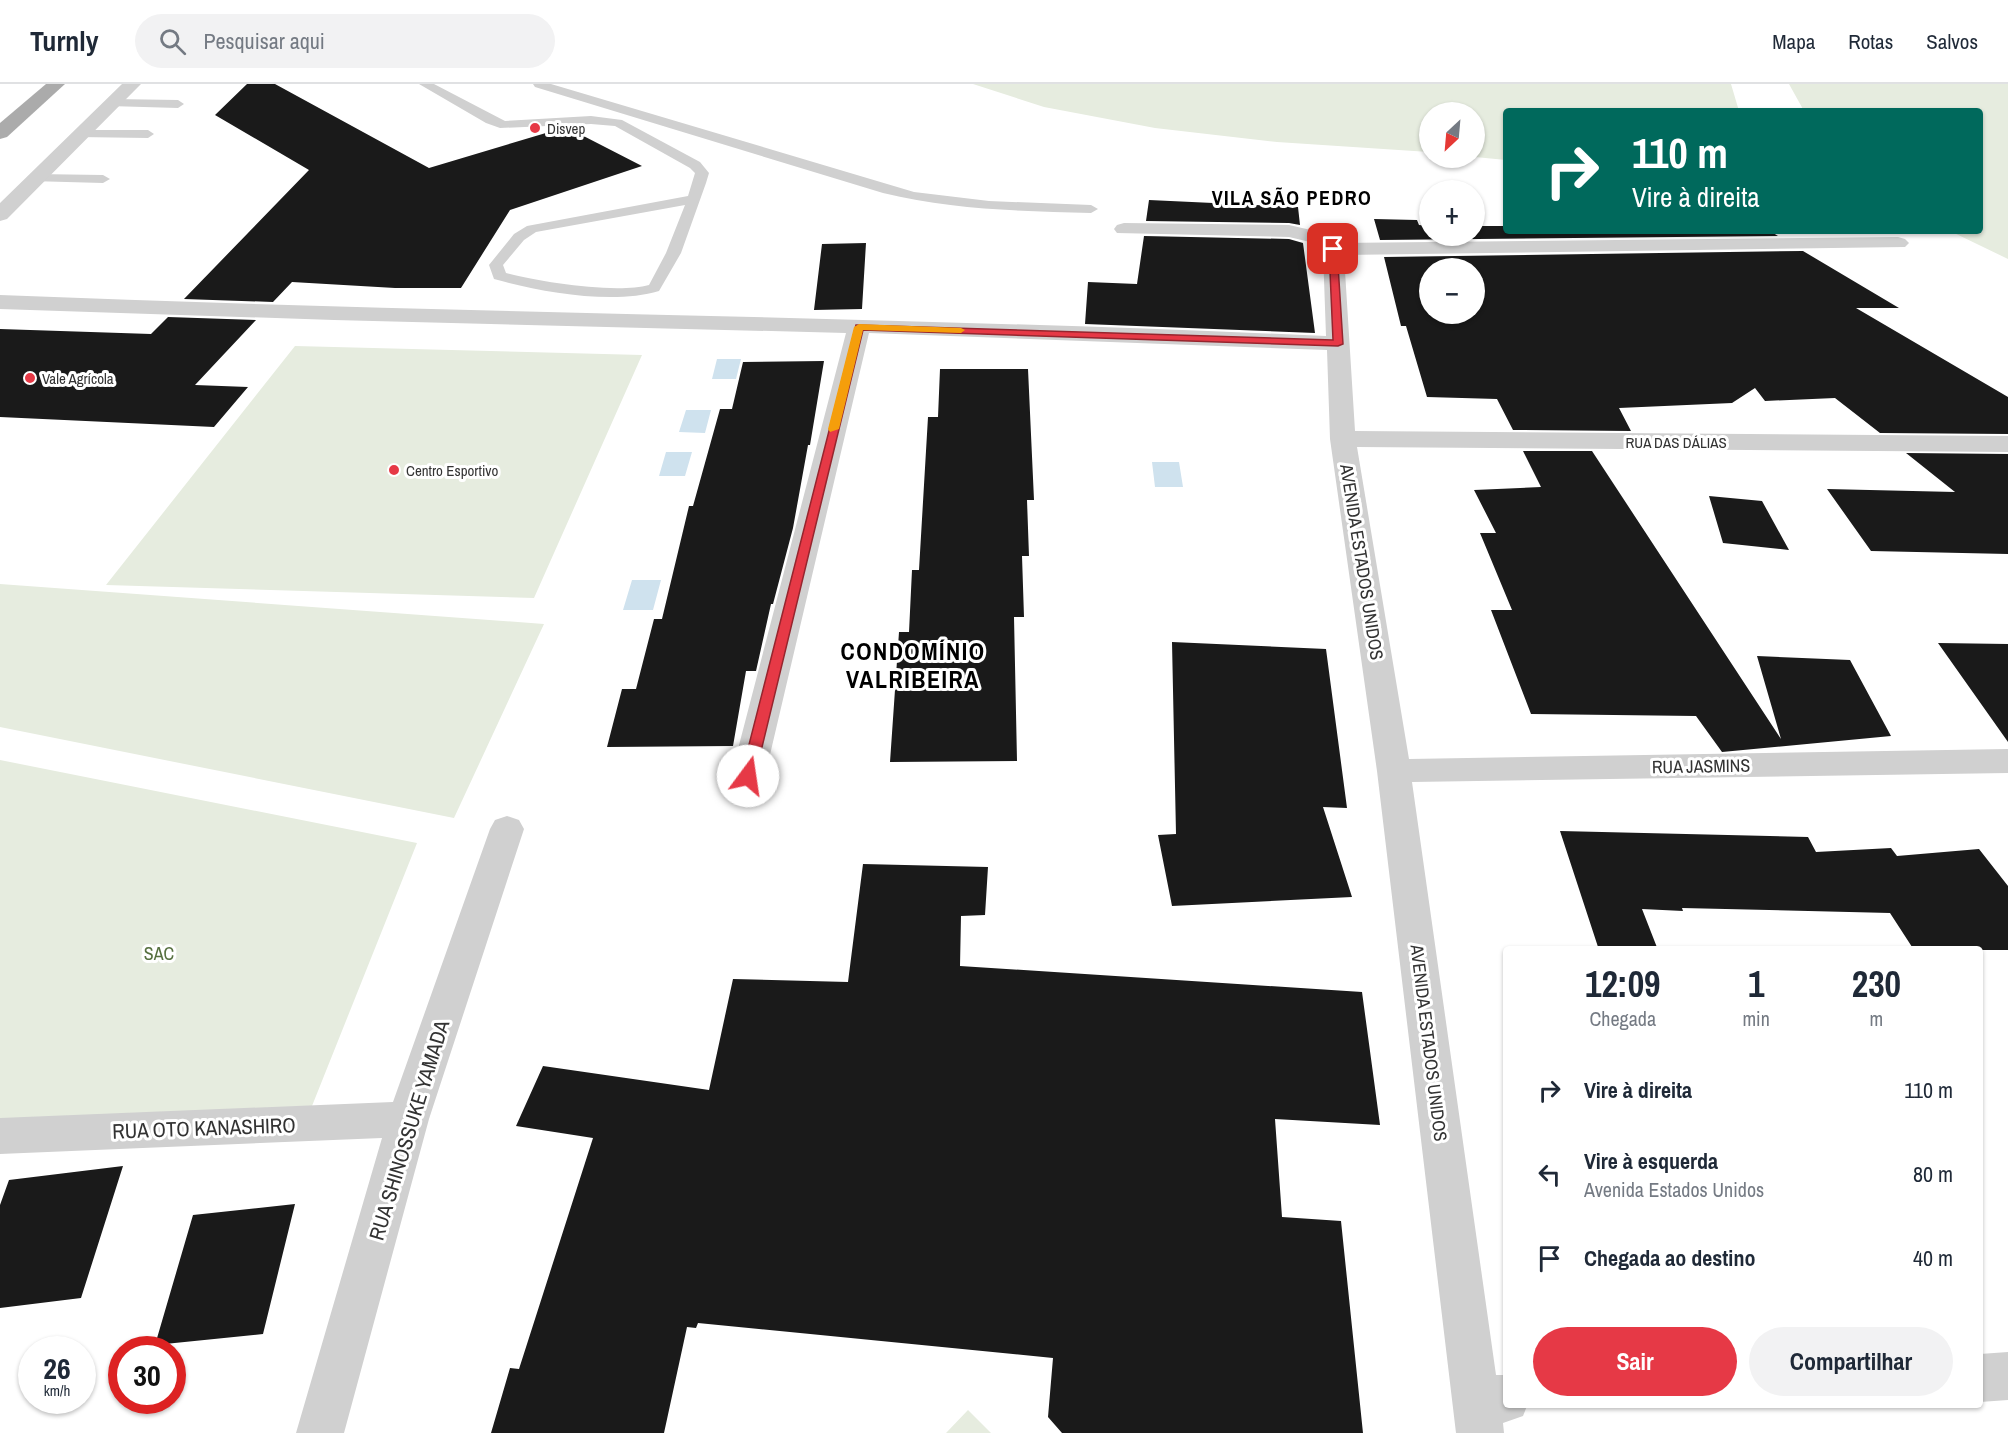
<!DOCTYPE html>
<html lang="pt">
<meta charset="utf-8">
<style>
body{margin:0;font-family:"Archivo Narrow",sans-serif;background:#f2f2f3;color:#1f2937;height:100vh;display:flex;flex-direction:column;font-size:22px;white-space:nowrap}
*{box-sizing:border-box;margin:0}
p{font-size:20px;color:#747a83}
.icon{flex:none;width:33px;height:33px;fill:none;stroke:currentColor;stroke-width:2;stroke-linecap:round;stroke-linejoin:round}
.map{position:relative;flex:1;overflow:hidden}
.drawer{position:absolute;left:1503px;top:862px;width:480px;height:462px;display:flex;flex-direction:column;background:#fff;border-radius:6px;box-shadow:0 2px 4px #0004}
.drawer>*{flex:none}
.hud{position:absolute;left:1503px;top:24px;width:480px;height:126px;border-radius:6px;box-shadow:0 2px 4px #0004;background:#00695c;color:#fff;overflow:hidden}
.needle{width:39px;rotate:206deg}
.buttons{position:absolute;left:1419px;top:18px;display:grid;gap:12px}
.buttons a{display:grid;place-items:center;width:66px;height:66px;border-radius:50%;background:#fff;box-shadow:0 2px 4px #0004;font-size:30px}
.speed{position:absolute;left:18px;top:1252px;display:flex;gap:12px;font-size:30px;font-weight:700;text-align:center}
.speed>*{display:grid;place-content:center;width:78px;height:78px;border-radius:50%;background:#fff;box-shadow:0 2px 4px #0004;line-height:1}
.speed small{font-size:15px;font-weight:400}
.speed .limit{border:9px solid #d22;background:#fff;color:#111}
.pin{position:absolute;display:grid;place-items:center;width:51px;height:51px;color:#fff;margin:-26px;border-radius:12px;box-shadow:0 3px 9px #0006}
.me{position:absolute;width:66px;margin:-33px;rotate:14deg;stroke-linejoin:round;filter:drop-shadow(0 0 4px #0008)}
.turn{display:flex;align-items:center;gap:21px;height:126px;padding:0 30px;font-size:27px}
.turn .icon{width:78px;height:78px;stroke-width:2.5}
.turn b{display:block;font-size:42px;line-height:51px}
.eta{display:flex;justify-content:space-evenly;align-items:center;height:102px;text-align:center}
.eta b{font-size:36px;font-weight:700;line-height:42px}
.cta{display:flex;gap:12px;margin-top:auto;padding:12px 30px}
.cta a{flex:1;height:69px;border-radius:36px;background:#e63946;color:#fff;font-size:24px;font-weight:700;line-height:69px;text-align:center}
.cta a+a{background:#f2f2f3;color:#1f2937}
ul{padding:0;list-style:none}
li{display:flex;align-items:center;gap:18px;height:84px;padding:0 30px}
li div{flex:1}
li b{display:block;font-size:22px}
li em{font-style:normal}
header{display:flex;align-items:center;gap:36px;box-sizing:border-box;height:84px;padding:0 30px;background:#fff;border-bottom:2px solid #e0e1e3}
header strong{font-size:28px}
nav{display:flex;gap:33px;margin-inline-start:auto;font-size:21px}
.search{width:420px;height:54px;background:#f2f2f3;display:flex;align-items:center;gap:15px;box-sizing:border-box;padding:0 21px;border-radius:33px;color:#747a83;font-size:22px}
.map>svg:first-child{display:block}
.green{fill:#e6ecdf}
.water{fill:#cfe2ee}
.building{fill:#1a1a1a;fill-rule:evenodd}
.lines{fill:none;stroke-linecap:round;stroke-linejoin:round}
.lane{fill:#d0d0d0;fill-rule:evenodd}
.street{fill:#d0d0d0;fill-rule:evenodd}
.primary{fill:#ababab;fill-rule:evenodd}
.route{fill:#e63946;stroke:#96252e;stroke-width:1.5}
.slow{fill:#f59e0b}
.poi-dot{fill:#e63946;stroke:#fff;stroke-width:2}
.labels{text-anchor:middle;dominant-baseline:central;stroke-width:6;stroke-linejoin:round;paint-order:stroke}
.far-poi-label{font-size:15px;fill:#333;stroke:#fff;text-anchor:start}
.far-street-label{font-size:15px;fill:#333;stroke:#fff}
.street-label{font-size:18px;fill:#333;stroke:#fff}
.park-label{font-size:18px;fill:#56703f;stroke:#fff}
.far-district-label{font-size:20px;font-weight:bold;letter-spacing:1.5px;fill:#000;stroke:#fff}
.near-street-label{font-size:21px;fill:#333;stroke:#fff}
.district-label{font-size:24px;font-weight:bold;letter-spacing:1.5px;fill:#000;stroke:#fff}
</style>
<header>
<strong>Turnly</strong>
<div class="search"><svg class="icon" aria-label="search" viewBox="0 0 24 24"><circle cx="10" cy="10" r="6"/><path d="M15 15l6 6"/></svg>Pesquisar aqui</div>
<nav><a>Mapa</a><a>Rotas</a><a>Salvos</a></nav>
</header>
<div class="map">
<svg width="2008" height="1349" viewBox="0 0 2008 1349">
<rect width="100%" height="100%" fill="#fff"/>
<!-- green -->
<path class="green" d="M973,0H1731L1739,27H1506V76L1475,73L1474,28H1430L1429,68L1277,58L1155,44L1044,23Z
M1789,0H2008V175L1950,147H1980V27H1804Z
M295,262L642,271L534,514L106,501Z
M0,500L544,540L454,734L0,643Z
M0,676L417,759L312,1022L0,1035Z
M968,1326L991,1349H946Z"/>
<!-- water -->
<path class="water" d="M717,275H741L736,295H712Z
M686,326H711L705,349L679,348Z
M666,368H692L685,392H659Z
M1152,378H1179L1183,403H1155Z
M632,496H661L653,526H623Z"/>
<!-- building -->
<path class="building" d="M247,0H275L429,84L566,43L642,82L510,126L461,204H395L292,198L273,218L184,215L309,86L215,31Z
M1149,116L1298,123L1300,141L1289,139L1146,137Z
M1374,135L1417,136L1419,141L1430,142V152H1474V142H1506V147H1770L1778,152L1380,156Z
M1144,152L1289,155L1303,159L1315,249L1085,240L1088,198L1137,200Z
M866,159L862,225L814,226L822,160Z
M1803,167L1899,224H1856L2008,313V350L1880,349L1835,314L1765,317L1755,304L1732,319L1619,324L1631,347L1513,346L1497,315L1427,313L1406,242H1401L1384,173ZM1430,184H1474V230H1430Z
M168,233L256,236L195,301L248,303L214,343L0,333V245L151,250Z
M824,277L810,361H808L793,444L773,520H771L756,587H746L733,662L607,663L622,605H636L654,535H662L689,422H693L720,325H732L743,278Z
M940,285H1028L1034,416H1027L1029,472H1022L1024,533H1014L1017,677L890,678L899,548H909L912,486H919L928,333H938Z
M1523,367H1592L1781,655L1757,572L1850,576L1891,652L1722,668L1696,632L1531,630L1491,526H1512L1480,449H1496L1474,406L1541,403Z
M1906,369L2008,370V470L1871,467L1827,405L1955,408Z
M1709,412L1762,417L1789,466L1723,459Z
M1172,558L1326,565L1347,724L1323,723L1352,813L1172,822L1158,751L1176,750Z
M1938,559L2008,560V658Z
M1560,747L1808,753L1816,768L1891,764L1897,772L1979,765L2008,802V866H1914L1890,829L1682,824L1683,827L1642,825L1658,866H1599Z
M863,780L988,783L985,831L961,832L960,882L1362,908L1380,1041L1275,1035L1282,1133L1341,1137L1363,1349H1062L1048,1333L1053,1274L698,1239L696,1244L687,1243L664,1349H491L510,1284L519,1285L593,1054L516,1042L543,982L709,1006L733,895L848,898Z
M123,1082L81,1214L0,1224V1121L9,1096Z
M295,1120L263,1250L155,1261L193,1131Z"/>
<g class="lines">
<!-- lane -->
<path class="lane" d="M419,0H434L505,37L591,32L622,36L700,78L709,89L706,99L681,169L659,207C612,221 541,208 494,195L489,181L514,150L527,142L688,112L695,89L690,84L615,42L591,40L500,44L486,39ZM685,121L666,169L649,201C616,210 539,198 506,189L503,181L524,156L536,148Z
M533,0H551L914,108L989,117L1091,121L1098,125L1091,129C1021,127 952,126 883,109L535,3Z
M113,15L178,16L184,20L178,24L109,22L107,19Z
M82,46H148L154,50L148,54L78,53L76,50L78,47Z
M35,90L103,91L110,95L103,99L30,97L28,94Z"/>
<!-- street -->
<path class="street" d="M122,0H141L7,135L0,137V119Z
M1124,139L1289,141L1324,149L1338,159L1898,153L1905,155L1909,159L1905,163L1344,171L1355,347L2008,352V368L1357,363L1409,675L2008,665V689L1412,698L1496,1291H1506V1322H1527L1523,1332L1503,1339L1504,1349H1456L1377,687L1330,355L1327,266L869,249L765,692L760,700L748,704L736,700L731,692L846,249L334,236L0,225V211C442,229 884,232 1326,252L1323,167L1310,158L1289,153L1117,149L1114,145L1117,141Z
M507,732L519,736L524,745L429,1035L344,1349H296L382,1054L0,1070V1034L393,1018L490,745L495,736Z
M2008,1268V1316L1980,1318V1270Z"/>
<!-- primary -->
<path class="primary" d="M46,0H65L7,53L0,55V39Z"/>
</g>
<!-- route -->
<path class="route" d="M1333,162L1337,165L1343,260L1338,262L863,246L755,692L753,696H743L741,692L856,241L1333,256L1329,165Z"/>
<!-- slow -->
<path class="slow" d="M859,240L961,244L965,246L961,249L863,246L839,345L830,348L828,345L854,243Z"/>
<!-- markers -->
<g class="poi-dot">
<circle cx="535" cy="44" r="6"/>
<circle cx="30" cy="294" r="6"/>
<circle cx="394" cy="386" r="6"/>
</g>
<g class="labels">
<!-- far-poi labels -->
<g class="far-poi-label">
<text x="547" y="44">Disvep</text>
<text x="42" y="294">Vale Agrícola</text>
<text x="406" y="386">Centro Esportivo</text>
</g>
<!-- far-street labels -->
<g class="far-street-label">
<text x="1676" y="358">RUA DAS DÁLIAS</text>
</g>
<!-- street labels -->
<g class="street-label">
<text transform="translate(1362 478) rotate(81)">AVENIDA ESTADOS UNIDOS</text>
<text transform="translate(1701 682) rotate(-1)">RUA JASMINS</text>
<text transform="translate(1429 959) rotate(83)">AVENIDA ESTADOS UNIDOS</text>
</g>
<!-- park labels -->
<g class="park-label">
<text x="159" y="869">SAC</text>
</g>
<!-- far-district labels -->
<g class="far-district-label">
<text x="1292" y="113">VILA SÃO PEDRO</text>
</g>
<!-- near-street labels -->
<g class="near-street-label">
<text transform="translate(204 1044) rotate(-2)">RUA OTO KANASHIRO</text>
<text transform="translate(409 1046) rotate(-73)">RUA SHINOSSUKE YAMADA</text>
</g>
<!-- district labels -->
<g class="district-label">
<text x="913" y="567">CONDOMÍNIO<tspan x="913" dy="28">VALRIBEIRA</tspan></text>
</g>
</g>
</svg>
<div class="buttons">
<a><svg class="needle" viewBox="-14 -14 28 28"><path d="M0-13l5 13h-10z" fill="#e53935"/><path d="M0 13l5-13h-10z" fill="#747a83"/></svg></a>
<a>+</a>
<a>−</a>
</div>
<div class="speed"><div>26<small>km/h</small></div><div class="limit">30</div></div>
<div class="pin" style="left:1333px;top:165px;background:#d93025"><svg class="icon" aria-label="arrive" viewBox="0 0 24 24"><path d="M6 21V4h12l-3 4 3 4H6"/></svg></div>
<svg class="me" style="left:748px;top:692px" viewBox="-20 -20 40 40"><circle r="19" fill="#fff"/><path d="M0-13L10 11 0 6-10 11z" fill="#e63946"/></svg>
<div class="hud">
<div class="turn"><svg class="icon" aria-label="right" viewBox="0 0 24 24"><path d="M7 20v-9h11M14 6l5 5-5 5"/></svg><div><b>110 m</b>Vire à direita</div></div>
</div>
<section class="drawer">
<div class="eta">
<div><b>12:09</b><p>Chegada</p></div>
<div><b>1</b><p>min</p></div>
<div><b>230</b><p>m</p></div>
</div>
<ul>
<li><svg class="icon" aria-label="right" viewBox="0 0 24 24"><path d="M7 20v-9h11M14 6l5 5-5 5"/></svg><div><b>Vire à direita</b></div><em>110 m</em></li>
<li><svg class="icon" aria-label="left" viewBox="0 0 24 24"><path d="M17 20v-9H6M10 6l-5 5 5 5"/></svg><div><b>Vire à esquerda</b><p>Avenida Estados Unidos</p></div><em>80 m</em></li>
<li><svg class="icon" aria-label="arrive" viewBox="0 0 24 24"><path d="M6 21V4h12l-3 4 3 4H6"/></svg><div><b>Chegada ao destino</b></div><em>40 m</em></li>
</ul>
<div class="cta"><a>Sair</a><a>Compartilhar</a></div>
</section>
</div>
